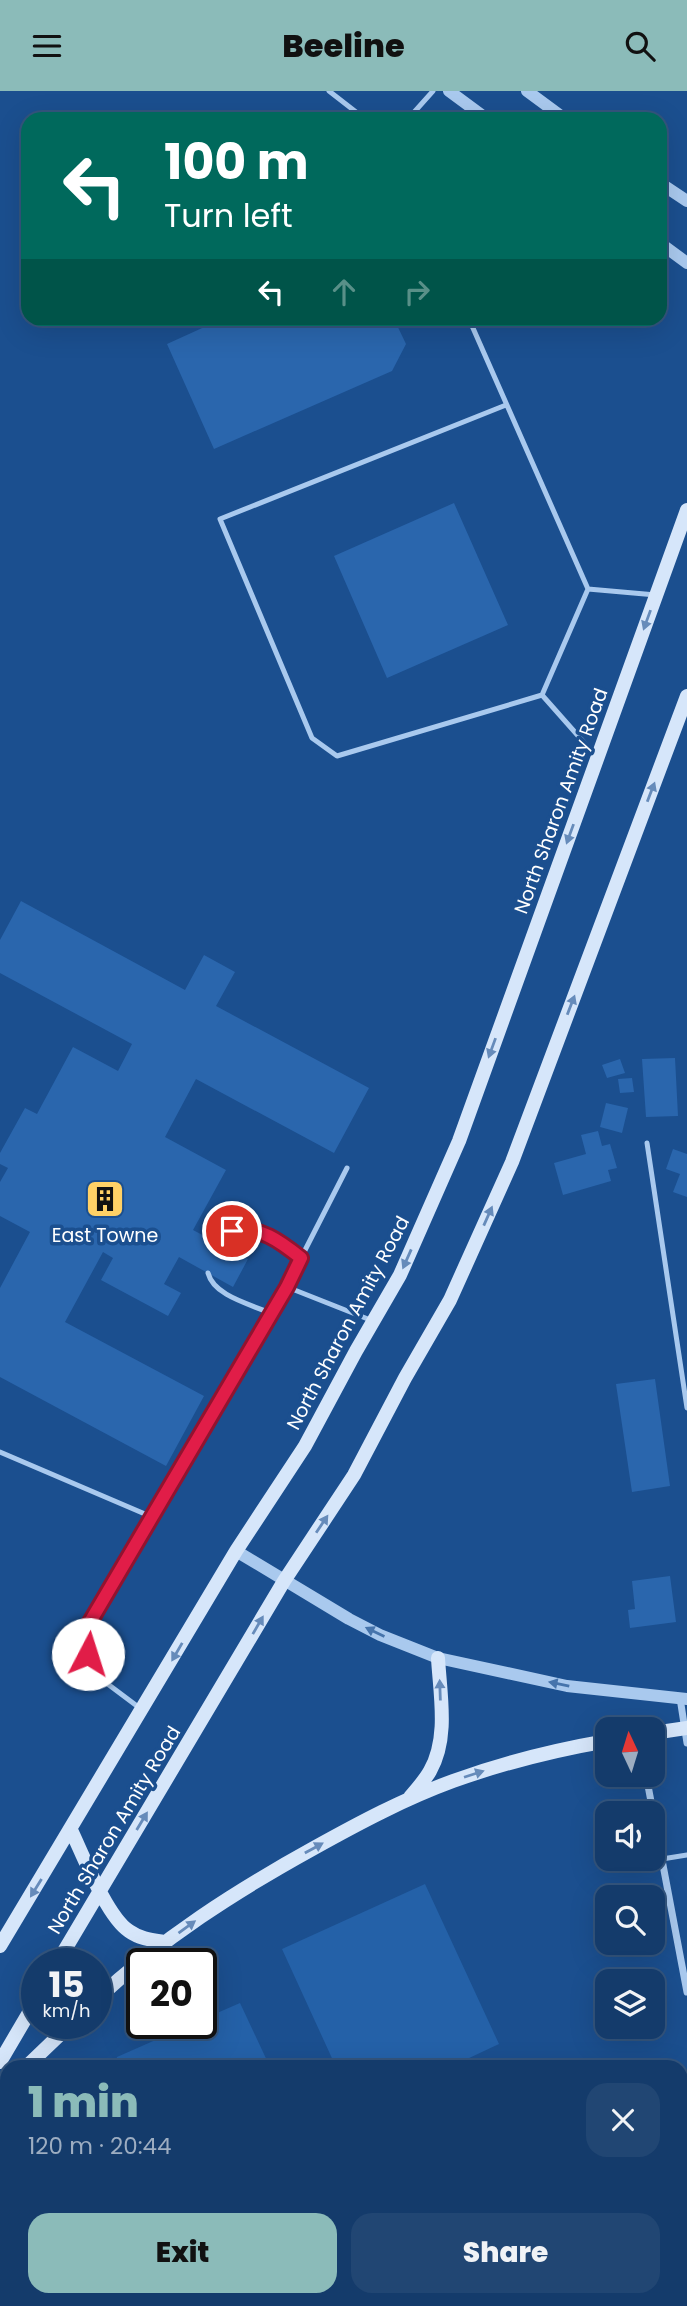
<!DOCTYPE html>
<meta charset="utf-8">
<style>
body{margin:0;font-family:Poppins,sans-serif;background:#214673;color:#f1f3f6;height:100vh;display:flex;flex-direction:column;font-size:26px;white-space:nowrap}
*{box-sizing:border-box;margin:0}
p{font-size:23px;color:#9dadc1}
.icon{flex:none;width:38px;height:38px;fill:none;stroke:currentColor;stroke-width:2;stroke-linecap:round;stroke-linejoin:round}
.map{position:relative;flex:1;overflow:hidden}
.details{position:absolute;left:0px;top:1969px;width:688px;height:247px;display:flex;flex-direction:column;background:#143b6b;border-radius:21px 21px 0 0;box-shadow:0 7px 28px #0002,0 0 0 2px #33557e}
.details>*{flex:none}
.top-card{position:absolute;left:21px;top:21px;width:646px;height:214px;border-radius:21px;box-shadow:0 7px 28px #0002,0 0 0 2px #33557e;background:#00695c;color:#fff;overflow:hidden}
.needle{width:46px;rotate:356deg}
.buttons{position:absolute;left:595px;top:1626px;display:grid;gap:14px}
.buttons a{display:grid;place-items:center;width:70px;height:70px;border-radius:14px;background:#143b6b;box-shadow:0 7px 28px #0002,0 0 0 2px #33557e;font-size:35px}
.speed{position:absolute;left:21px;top:1857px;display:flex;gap:14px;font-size:35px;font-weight:700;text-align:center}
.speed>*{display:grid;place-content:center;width:91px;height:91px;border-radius:50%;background:#143b6b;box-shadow:0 7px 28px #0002,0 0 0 2px #33557e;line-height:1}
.speed small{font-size:18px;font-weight:400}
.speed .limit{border:4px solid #111;border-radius:10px;background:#fff;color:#111}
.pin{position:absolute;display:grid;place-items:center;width:60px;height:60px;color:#fff;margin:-30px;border:4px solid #fff;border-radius:50%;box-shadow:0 2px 7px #0007}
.me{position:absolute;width:77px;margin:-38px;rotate:5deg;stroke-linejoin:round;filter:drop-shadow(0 0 5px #0008)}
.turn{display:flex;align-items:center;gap:24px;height:147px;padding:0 28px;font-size:32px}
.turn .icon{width:91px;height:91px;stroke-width:2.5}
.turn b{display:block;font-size:49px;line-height:60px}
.lanes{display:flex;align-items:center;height:66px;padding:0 28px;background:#0003;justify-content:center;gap:35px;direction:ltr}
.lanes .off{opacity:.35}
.round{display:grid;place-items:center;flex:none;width:74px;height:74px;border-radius:21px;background:#214673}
.headline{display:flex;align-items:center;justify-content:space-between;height:119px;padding:0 28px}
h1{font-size:42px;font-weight:800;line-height:52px;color:#8bbbb9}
.cta{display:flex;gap:14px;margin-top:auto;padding:14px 28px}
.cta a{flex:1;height:80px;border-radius:21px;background:#8bbbb9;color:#111;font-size:28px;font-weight:800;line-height:80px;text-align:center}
.cta a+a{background:#214673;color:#f1f3f6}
header{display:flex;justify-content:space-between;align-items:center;height:91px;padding:0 28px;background:#8bbbb9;color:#111;font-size:32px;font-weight:800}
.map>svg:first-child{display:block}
.green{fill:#2461a8}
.building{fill:#2a66ad}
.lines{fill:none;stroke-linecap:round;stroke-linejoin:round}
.service{stroke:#a9c9ee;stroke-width:5}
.minor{stroke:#a9c9ee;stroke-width:7}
.tertiary{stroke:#a9c9ee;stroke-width:12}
.secondary{stroke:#d6e6fa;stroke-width:14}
.oneway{fill:#668bba}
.oneway2{fill:#4674ac}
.route-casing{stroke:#92132f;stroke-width:18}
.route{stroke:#e11d48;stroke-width:12}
.labels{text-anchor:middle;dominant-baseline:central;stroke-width:7;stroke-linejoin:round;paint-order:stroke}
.street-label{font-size:19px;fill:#fff;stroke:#1b4f8f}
.poi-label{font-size:19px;fill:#fff;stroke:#1b4f8f}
</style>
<header><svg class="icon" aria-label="menu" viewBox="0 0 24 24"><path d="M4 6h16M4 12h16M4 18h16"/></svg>Beeline<svg class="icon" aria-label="search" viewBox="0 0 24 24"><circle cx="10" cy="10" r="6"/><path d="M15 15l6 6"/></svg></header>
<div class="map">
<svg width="687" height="2215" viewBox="0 0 687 2215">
<rect width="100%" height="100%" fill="#1b4f8f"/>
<!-- green -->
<path class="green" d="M425,1793L499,1953L450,1976H336L282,1858Z
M240,1912L270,1976H115L117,1966L194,1932H201V1929Z"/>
<!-- building -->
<path class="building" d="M222,228H394L406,253L392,280L214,358L167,253Z
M454,412L508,534L387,587L334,465Z
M21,810L185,899L204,864L235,881L216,915L369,997L334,1062L196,988L165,1046L226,1079L193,1139L248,1168L233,1196L179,1166L164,1193L181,1202L168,1225L101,1189L113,1167L103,1161L65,1231L204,1305L166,1375L0,1286V1197L30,1141L0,1125V1091L8,1077L0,1073V1062L25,1017L37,1023L73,956L118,980L132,953L0,882V849Z
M675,967L678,1025L646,1026L642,968Z
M620,968L625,982L607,987L602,974Z
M632,987L634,1001L620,1002L618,988Z
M606,1012L628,1017L622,1042L600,1036Z
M598,1040L602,1055L610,1053L617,1077L608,1079L611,1090L563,1104L554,1072L586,1063L581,1044Z
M673,1058L687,1063V1106L673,1101L680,1083L666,1078Z
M655,1288L670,1395L632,1401L616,1293Z
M670,1485L676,1531L630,1537L628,1519L635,1518L632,1490Z
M681,2133L687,2139V2184L681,2179Z
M495,2208H629L631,2211L628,2215H516L510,2210L503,2215Z"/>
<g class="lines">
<!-- service -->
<path class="service" d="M329,0L365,28
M408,28L433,0
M469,228L588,498L656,504
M506,314L220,428L312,647L337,665L542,604L588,498
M542,604L596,665
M647,1052L687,1317
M218,1153C222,1149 226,1144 231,1141C252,1128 285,1155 301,1167L287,1196
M301,1167L347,1077
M208,1182C214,1205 250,1213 270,1222
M0,1361L152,1426
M141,1618L93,1582L83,1543L270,1222L287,1196L373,1230
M662,1768L687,1764
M3,2209L13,2215"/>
<!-- minor -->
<path class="minor" d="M680,1607L687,1652
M646,1684L687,1901
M427,2208L433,2215
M195,2215L201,2208"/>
<!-- tertiary -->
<path class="tertiary" d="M449,0L487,28
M527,0L565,28
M660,92L687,110
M660,152L687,172
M236,1460L349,1528L380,1544L438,1567L567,1595L687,1608"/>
<!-- secondary -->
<path class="secondary" d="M653,1642L687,1637
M410,1706C417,1698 425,1689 430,1680C449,1647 440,1603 438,1567
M71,1739C83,1764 107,1826 129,1840C140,1848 153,1849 166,1851
M0,1855L236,1460L305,1355L356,1260L400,1184L459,1050L687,419
M57,1872L284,1490L354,1384L405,1287L450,1209L512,1071L687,605
M96,1909C161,1848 236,1800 314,1757C359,1732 404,1708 453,1690C503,1672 555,1659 607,1650
M0,1971L37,1908
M26,1976L72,1932
M0,2001L7,1994"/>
</g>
<!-- one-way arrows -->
<defs><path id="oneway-solid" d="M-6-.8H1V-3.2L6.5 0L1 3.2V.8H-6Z" transform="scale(1.75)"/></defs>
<g class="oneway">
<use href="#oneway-solid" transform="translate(647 529) rotate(110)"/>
<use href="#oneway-solid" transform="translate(651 701) rotate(-69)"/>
<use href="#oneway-solid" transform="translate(570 743) rotate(110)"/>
<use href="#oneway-solid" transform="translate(571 914) rotate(-69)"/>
<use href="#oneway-solid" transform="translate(492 957) rotate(110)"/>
<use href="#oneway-solid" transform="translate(488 1125) rotate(-66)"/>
<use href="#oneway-solid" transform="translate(407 1168) rotate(114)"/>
<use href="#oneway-solid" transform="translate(322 1433) rotate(-56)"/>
<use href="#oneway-solid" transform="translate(258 1534) rotate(-60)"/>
<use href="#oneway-solid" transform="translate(177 1561) rotate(120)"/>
<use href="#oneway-solid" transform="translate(440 1599) rotate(-92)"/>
<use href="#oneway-solid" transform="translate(474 1683) rotate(-18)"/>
<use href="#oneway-solid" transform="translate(142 1730) rotate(-59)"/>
<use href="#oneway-solid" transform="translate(314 1757) rotate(-29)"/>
<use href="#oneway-solid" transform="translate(36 1797) rotate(122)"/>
<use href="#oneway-solid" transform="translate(187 1836) rotate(-36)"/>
</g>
<g class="oneway2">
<use href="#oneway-solid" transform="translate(375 1541) rotate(-154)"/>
<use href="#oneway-solid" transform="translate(559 1593) rotate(-168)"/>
</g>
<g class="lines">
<!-- route casing -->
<g class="route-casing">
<path id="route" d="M88,1563L83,1543L287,1196L301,1167C281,1151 259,1134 232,1140"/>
</g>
<!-- route -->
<use href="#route" class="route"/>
</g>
<!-- icons -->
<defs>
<g id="building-square" transform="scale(2.0125)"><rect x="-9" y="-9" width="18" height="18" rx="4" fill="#ffd166" stroke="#1b4f8f"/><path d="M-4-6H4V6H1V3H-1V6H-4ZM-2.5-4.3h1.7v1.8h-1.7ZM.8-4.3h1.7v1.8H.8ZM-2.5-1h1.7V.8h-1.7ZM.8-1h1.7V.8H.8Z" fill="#111"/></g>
</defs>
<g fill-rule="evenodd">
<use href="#building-square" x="105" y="1108"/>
</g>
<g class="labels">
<!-- street labels -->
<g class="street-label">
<text transform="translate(561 710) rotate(-70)">North Sharon Amity Road</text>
<text transform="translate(348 1232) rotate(-62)">North Sharon Amity Road</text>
<text transform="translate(114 1739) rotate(-59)">North Sharon Amity Road</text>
</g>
<!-- poi labels -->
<g class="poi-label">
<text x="105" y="1144">East Towne</text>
</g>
</g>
</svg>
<div class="buttons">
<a><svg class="needle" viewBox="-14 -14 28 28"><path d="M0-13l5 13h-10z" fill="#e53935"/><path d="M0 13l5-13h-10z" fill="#9dadc1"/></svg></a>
<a><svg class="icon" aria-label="sound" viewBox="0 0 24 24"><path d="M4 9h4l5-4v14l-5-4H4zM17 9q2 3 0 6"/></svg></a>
<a><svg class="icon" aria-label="search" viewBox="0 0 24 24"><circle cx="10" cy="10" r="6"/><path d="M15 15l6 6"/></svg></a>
<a><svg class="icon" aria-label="layers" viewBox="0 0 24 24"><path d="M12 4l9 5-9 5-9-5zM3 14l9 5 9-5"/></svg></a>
</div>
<div class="speed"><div>15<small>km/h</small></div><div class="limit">20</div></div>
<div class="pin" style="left:232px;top:1140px;background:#d93025"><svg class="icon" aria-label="arrive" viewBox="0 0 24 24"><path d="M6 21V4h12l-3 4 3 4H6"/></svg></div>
<svg class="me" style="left:88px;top:1563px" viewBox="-20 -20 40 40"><circle r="19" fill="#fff"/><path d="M0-13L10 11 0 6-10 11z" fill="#e11d48"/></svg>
<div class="top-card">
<div class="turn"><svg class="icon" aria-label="left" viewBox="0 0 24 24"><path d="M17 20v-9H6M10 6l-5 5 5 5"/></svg><div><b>100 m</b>Turn left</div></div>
<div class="lanes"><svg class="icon" aria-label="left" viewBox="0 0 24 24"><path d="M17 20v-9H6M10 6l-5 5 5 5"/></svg><svg class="icon off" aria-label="ahead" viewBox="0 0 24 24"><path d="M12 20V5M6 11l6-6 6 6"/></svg><svg class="icon off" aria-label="right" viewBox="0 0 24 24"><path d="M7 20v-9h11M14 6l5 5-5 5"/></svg></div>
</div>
<section class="details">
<div class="headline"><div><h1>1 min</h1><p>120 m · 20:44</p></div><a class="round"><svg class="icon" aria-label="close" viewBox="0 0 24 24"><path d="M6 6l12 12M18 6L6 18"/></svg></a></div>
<div class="cta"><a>Exit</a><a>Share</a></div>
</section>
</div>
